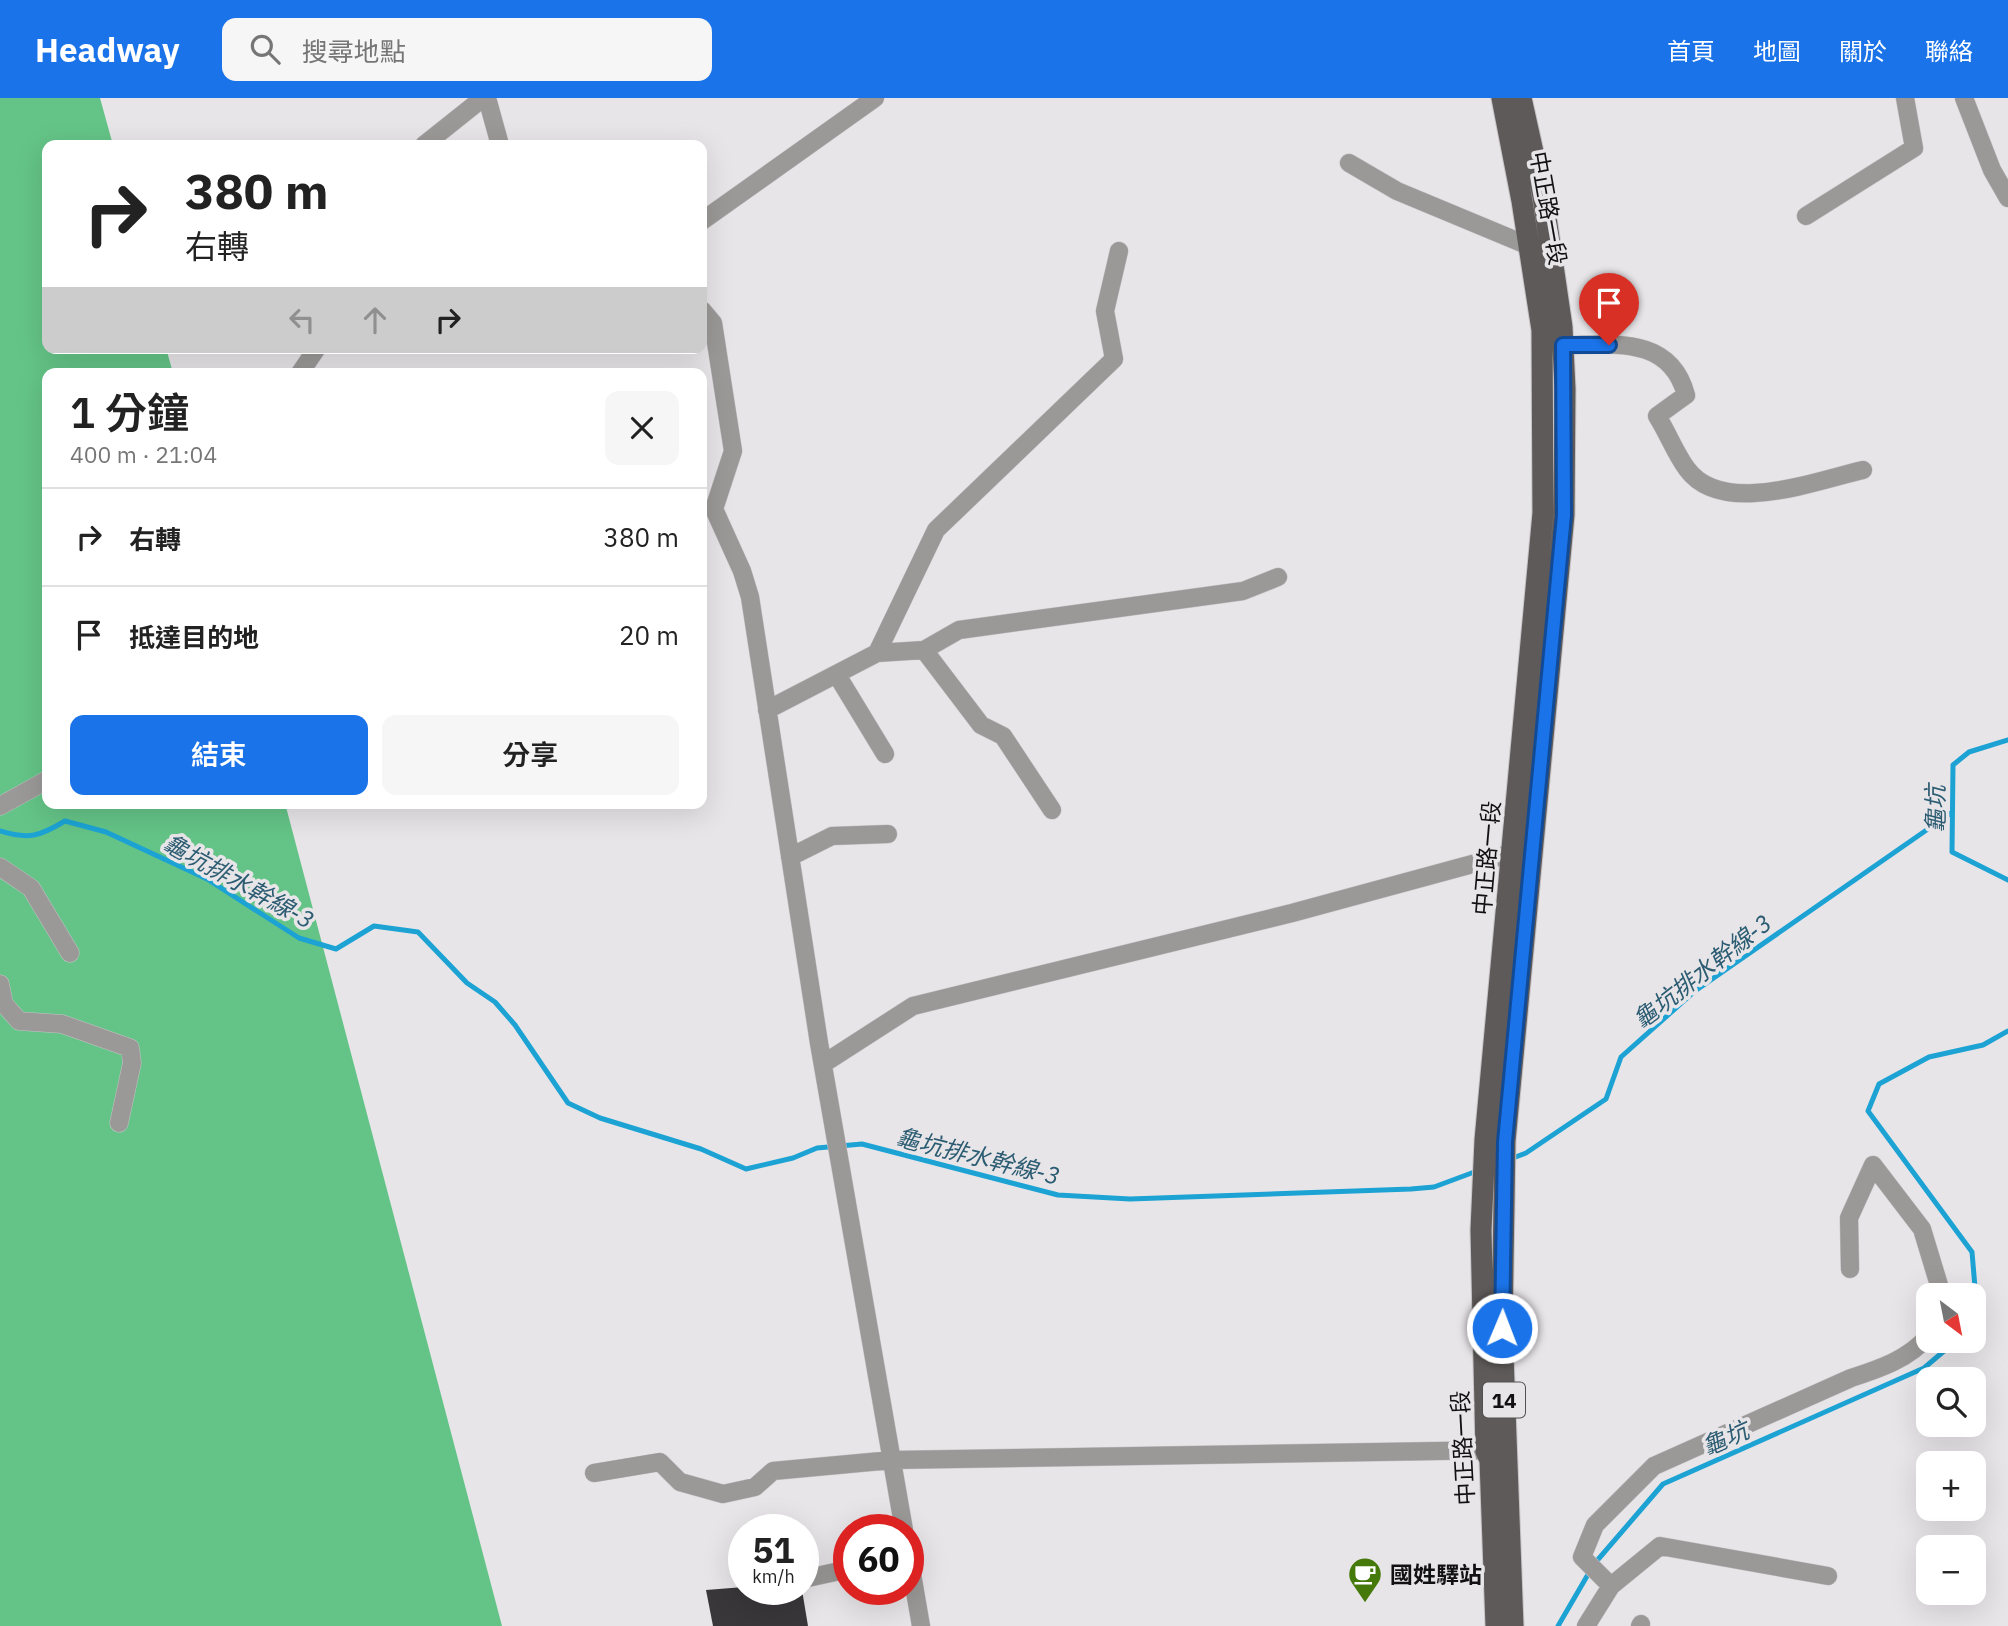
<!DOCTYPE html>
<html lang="zh-TW">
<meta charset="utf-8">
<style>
body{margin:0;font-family:"IBM Plex Sans","Noto Sans TC",sans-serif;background:#f6f6f6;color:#222;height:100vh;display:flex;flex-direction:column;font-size:26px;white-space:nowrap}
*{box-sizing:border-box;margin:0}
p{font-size:23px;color:#767676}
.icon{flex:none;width:38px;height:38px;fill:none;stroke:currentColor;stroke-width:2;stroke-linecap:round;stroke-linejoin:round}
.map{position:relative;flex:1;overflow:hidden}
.details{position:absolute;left:42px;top:270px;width:665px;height:441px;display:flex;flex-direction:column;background:#fff;border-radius:14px;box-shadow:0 7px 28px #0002}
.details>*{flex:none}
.guide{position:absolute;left:42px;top:42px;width:665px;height:214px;border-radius:14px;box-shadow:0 7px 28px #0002;background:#fff;color:#222;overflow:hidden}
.needle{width:46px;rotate:148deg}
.tools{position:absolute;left:1916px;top:1185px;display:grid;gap:14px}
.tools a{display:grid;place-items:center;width:70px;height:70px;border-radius:14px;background:#fff;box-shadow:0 7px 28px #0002;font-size:35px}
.speed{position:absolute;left:728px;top:1416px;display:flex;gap:14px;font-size:35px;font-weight:700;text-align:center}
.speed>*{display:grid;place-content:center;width:91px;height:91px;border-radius:50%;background:#fff;box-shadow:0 7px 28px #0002;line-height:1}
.speed small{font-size:18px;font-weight:400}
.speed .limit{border:10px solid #d22;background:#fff;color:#111}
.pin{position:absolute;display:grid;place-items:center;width:60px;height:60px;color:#fff;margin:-72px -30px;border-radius:50% 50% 50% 0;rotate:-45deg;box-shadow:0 0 7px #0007}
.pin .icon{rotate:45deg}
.me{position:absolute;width:77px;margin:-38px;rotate:1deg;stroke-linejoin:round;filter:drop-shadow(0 0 5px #0008)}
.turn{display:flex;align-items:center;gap:24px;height:147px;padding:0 28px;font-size:32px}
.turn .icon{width:91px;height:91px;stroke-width:2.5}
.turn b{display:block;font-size:49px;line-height:60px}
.lanes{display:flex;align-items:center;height:66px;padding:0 28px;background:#0003;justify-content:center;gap:35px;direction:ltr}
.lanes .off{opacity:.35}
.round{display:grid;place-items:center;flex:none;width:74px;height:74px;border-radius:14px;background:#f6f6f6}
.overview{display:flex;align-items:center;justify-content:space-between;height:119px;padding:0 28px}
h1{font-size:42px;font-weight:600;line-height:52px}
.cta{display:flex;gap:14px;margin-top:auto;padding:14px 28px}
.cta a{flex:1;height:80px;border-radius:14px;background:#1a73e8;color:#fff;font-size:28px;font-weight:600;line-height:80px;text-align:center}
.cta a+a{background:#f6f6f6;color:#222}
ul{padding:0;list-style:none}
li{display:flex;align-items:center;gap:21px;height:98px;padding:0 28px;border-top:2px solid #e0e0e0}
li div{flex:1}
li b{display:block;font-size:26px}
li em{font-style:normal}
header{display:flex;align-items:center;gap:42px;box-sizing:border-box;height:98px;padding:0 35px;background:#1a73e8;color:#fff}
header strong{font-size:33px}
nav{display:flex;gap:38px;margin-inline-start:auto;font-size:24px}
.search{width:490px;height:63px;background:#f6f6f6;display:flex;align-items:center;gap:18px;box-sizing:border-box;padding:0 24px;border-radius:14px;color:#767676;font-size:26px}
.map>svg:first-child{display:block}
.forest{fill:#64c487}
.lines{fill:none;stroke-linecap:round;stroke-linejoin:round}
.stream{stroke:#1ca3d4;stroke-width:5}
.building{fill:#39373a}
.minor-casing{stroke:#c6c3c7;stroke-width:19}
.major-casing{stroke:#c6c3c7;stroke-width:23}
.minor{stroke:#9b9998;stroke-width:18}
.major{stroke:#5e5a59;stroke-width:21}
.route-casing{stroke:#114b97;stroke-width:18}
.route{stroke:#1a73e8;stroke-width:12}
.labels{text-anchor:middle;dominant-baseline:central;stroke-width:7;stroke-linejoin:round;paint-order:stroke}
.shield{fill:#e8e5e9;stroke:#525152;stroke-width:2}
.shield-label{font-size:21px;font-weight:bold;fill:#121112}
.street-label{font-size:23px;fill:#121112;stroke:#e8e5e9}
.poi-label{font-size:23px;font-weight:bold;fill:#121112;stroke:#e8e5e9;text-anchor:start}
.water-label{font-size:24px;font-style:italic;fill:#2b5c71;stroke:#e8e5e9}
</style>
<header>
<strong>Headway</strong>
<div class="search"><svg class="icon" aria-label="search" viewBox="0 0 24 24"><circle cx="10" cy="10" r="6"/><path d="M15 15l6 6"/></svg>搜尋地點</div>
<nav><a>首頁</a><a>地圖</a><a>關於</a><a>聯絡</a></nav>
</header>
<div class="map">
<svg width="2008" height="1528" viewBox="0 0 2008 1528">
<rect width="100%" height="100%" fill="#e8e5e9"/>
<!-- forest -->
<path class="forest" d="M0,0H100L113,47H47V250H166L173,275H47V705H285L502,1528H0Z"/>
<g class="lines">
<!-- stream -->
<path class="stream" d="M2008,642L1969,654L1953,667L1952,754L2008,782
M0,733C29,742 40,738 65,723L106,734L207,781L299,840L336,851L374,828L418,834L467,885L495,904L515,927L568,1005L600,1020L701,1051L746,1071L793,1060L817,1050L862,1046L1058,1097L1130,1101L1411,1091L1434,1089L1477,1073
M1510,1061L1526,1055L1606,1001L1621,959L1695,893L1951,715
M1974,1228L1978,1225L1972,1154L1868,1013L1879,986L1929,959L1983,947L2008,933
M1595,1465L1663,1386L1924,1270L1957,1242
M1558,1528L1590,1473"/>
</g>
<!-- building -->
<path class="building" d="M744,1489L802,1492L808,1528H713L706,1492Z"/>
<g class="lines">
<!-- minor casing -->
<g class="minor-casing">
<path id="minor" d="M487,0L500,47
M1964,0L1992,72L2008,100
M424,47L483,0
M1349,65L1397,93L1529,148
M1806,118L1914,50L1905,0
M702,123L875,0
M702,212L713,225L733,353L714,411L742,473L750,499L819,945L904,1432
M1563,247C1613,247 1670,237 1686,297L1657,318C1668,335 1675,355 1687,371C1722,419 1815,383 1863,372
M300,275L317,250
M924,552L981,627L1003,638L1052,712
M877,555L924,552L959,532L1243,493L1278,479
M837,577L885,656
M767,612L877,555L936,432L1114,261L1105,213L1119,153
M0,708L47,682
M790,759L832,738L888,736
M0,769L31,790L70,855
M0,886L4,906L19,923L62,926L130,950L132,965L119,1025
M823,966L913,908L1292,815L1513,755L1523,756
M1850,1171L1849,1120L1873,1067L1922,1131L1942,1197
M594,1375L660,1364L680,1384L723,1396L755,1389L773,1373L892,1362L1499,1352
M908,1453L921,1528
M803,1481L849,1471
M1611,1488L1582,1459L1595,1427L1654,1368L1851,1280C1879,1271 1909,1261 1928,1238
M1586,1528L1611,1488L1660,1448L1828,1478
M1640,1528L1641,1526"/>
</g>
<!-- major casing -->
<g class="major-casing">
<path id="major" d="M1496,1528L1490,1362L1486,1353L1481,1132L1485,1042L1543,415L1542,232L1522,103L1502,0
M1513,1528L1502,1230L1505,1043L1564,417L1565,291L1562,229L1543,99L1521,0"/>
</g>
<!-- minor -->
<use href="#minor" class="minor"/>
<!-- major -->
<use href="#major" class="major"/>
</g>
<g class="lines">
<!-- route casing -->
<g class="route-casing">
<path id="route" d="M1502,1230L1505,1044L1564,417L1563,247H1609"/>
</g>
<!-- route -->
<use href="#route" class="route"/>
</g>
<!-- icons -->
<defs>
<g id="cafe-pin" transform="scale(1.75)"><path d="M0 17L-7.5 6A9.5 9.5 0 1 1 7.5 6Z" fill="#457a0b" stroke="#e8e5e9"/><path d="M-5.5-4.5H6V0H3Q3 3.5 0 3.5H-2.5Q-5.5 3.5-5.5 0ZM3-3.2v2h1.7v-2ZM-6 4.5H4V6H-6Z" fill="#fff"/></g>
</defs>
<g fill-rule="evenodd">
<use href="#cafe-pin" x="1365" y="1476"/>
</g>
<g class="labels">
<!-- shield labels -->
<rect class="shield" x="1483" y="1284.5" width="42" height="35" rx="5"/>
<g class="shield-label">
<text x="1504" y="1302">14</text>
</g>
<!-- street labels -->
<g class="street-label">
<text transform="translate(1549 110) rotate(80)">中正路一段</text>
<text transform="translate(1486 760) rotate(-85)">中正路一段</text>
<text transform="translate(1462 1350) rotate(-93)">中正路一段</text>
</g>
<!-- poi labels -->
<g class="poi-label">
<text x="1390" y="1476">國姓驛站</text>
</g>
<!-- water labels -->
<g class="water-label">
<text transform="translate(1935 711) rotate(-90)">龜坑</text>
<text transform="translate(239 783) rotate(29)">龜坑排水幹線-3</text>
<text transform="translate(1702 873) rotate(-38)">龜坑排水幹線-3</text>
<text transform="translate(978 1058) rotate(14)">龜坑排水幹線-3</text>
<text transform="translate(1725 1340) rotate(-24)">龜坑</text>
</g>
</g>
</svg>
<div class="tools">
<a><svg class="needle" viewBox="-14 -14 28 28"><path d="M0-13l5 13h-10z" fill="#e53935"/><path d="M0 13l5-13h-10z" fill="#767676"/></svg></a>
<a><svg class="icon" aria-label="search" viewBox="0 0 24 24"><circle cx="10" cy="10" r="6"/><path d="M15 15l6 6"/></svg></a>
<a>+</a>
<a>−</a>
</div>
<div class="speed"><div>51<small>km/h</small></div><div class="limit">60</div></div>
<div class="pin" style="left:1609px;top:247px;background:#d93025"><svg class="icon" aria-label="arrive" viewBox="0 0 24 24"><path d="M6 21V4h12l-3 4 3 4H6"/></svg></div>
<svg class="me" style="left:1502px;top:1230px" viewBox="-20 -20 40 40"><circle r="17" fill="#1a73e8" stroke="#fff" stroke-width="3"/><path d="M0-11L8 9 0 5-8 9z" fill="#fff"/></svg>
<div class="guide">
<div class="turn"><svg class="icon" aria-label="right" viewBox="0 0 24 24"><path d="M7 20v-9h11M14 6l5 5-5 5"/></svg><div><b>380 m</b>右轉</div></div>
<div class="lanes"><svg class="icon off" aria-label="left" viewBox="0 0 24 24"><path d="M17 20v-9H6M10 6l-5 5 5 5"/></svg><svg class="icon off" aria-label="ahead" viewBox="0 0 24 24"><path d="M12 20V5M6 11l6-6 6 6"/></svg><svg class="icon" aria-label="right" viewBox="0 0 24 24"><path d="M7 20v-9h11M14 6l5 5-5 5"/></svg></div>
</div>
<section class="details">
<div class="overview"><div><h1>1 分鐘</h1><p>400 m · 21:04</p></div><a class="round"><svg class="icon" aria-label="close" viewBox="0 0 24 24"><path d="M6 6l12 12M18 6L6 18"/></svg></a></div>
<ul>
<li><svg class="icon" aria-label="right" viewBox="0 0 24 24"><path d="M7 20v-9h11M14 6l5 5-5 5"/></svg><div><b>右轉</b></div><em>380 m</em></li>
<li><svg class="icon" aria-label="arrive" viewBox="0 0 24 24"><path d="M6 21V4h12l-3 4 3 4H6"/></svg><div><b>抵達目的地</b></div><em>20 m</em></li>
</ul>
<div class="cta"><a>結束</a><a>分享</a></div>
</section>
</div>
